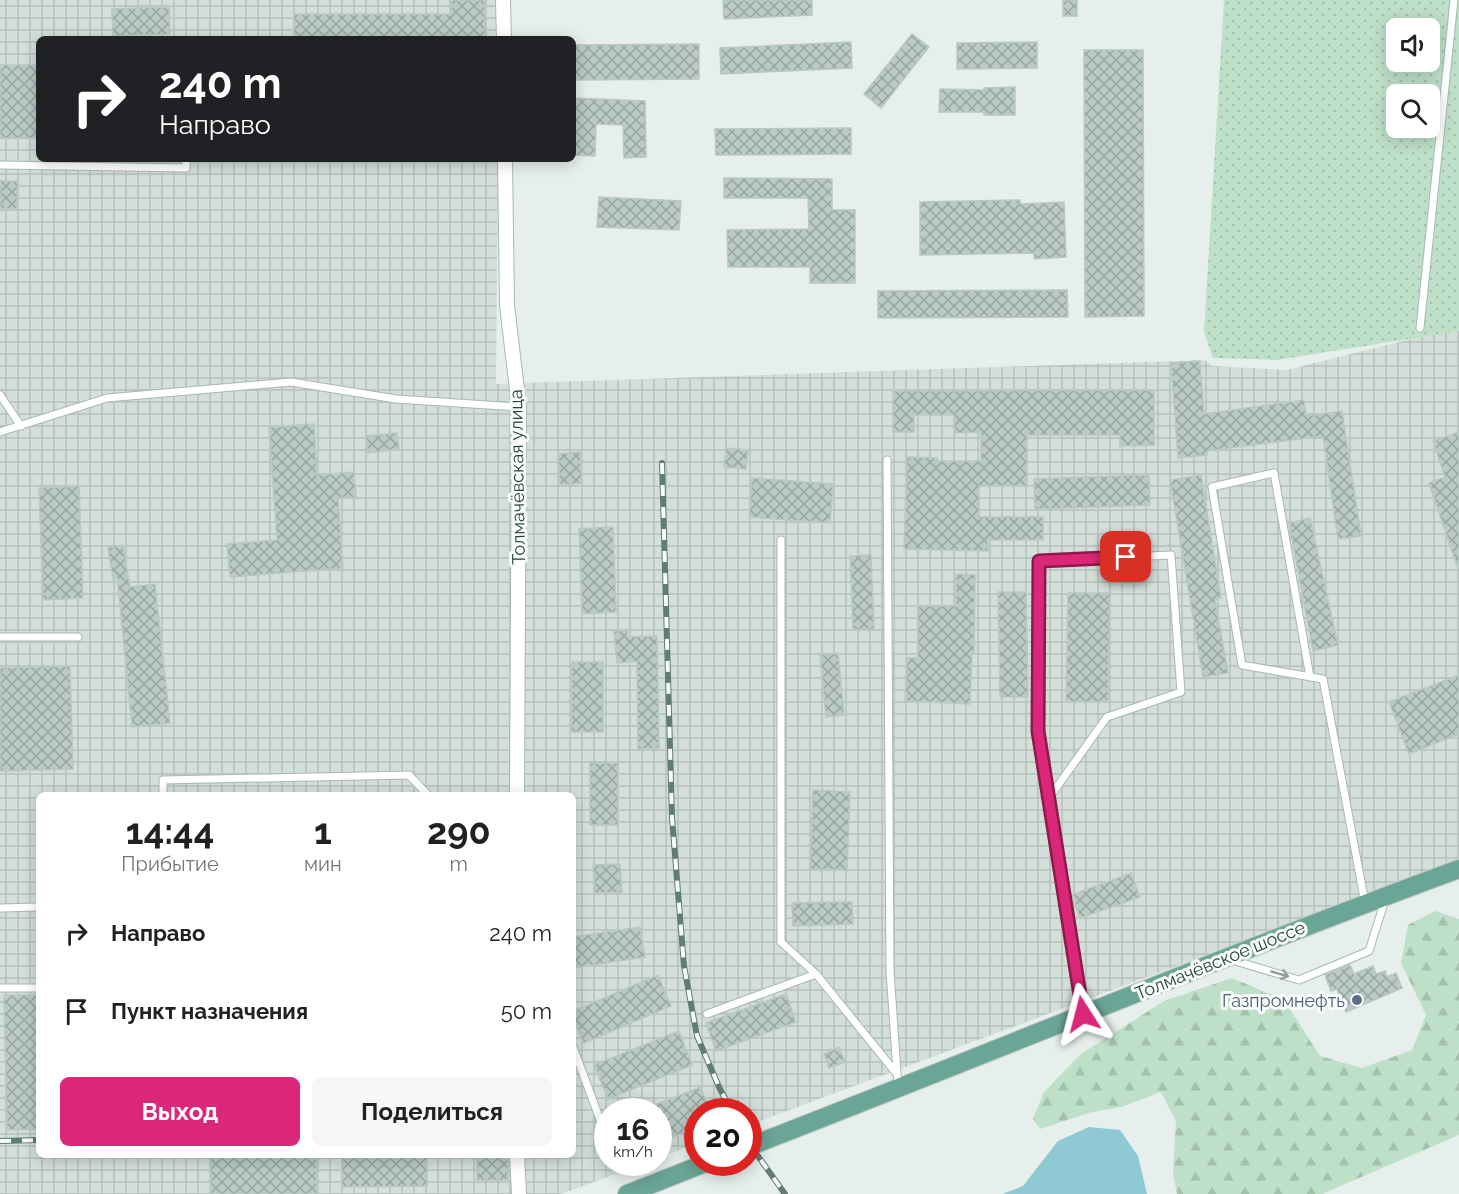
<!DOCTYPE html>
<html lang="ru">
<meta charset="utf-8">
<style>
body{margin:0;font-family:Raleway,sans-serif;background:#f6f6f6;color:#202124;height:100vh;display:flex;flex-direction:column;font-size:22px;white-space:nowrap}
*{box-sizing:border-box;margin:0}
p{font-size:20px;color:#757577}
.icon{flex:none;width:33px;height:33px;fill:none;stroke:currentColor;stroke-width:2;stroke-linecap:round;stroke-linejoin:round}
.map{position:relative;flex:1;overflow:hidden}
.side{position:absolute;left:36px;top:792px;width:540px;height:366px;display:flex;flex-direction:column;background:#fff;border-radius:9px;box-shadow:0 3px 15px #0003}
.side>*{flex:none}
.hud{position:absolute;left:36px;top:36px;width:540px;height:126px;border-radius:9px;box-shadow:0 3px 15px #0003;background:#202124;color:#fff;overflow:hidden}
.tools{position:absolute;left:1386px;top:18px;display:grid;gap:12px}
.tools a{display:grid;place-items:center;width:54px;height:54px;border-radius:9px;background:#fff;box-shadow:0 3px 15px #0003;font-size:30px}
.speed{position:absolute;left:594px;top:1098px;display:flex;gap:12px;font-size:30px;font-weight:700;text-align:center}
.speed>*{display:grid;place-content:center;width:78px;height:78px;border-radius:50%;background:#fff;box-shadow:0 3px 15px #0003;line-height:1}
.speed small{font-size:15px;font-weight:400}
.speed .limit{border:9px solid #d22;background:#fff;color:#111}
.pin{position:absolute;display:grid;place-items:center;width:51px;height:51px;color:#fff;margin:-26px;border-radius:12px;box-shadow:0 3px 9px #0006}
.me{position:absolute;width:66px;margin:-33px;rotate:351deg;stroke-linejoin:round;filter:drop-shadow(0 0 4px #0008)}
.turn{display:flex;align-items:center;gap:21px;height:126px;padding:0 24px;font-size:27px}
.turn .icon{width:78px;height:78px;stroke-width:2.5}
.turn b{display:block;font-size:42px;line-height:51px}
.eta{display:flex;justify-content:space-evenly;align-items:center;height:102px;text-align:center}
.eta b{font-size:36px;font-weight:700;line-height:42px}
.button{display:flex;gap:12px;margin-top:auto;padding:12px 24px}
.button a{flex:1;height:69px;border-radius:9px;background:#db2777;color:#fff;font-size:24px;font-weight:700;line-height:69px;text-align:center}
.button a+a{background:#f6f6f6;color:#202124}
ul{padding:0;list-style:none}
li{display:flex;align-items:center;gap:18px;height:78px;padding:0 24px}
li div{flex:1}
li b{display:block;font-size:22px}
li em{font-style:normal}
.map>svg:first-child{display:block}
.industrial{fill:url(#industrial-grid);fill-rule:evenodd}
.forest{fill:url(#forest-firs)}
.garden{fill:url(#garden-dots);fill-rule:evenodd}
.water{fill:#8ec9d4}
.building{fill:url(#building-cross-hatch);stroke:#b8c9c2;stroke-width:1.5}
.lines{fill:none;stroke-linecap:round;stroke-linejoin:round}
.lane-casing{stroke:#a8b8b2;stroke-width:9}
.street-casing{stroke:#a8b8b2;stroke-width:16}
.primary-casing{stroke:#c2cac8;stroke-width:20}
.lane{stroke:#fff;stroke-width:7}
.street{stroke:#fff;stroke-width:14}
.primary{stroke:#6aa596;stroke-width:18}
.rail-casing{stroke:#5f7d75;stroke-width:6}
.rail{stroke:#f7fbf9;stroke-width:4;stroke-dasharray:11;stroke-linecap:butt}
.oneway{stroke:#92a09c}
.route-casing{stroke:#8e194d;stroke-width:15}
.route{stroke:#db2777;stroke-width:10}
.service-dot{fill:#5c6f8a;stroke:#f7fbf9;stroke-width:2}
.labels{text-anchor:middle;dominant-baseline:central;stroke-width:6;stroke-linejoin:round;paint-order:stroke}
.street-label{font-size:18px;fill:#24423a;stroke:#f7fbf9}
.service-label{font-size:18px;fill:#4e5e75;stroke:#f7fbf9;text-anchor:end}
</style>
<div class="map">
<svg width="1459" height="1194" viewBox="0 0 1459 1194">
<defs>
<pattern id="industrial-grid" width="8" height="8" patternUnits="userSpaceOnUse" patternTransform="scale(1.5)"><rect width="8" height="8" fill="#d4dfda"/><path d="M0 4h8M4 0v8" fill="none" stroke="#b6c1bc"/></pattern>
<pattern id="forest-firs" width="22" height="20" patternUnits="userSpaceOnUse" patternTransform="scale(1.5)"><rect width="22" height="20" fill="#bfe0c8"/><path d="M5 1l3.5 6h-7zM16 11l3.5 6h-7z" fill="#a4c1ad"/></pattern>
<pattern id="garden-dots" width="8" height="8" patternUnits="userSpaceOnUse" patternTransform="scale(1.5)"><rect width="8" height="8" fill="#bfe0c8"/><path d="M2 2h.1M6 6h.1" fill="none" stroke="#a4c1ad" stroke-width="1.8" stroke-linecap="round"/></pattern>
<pattern id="building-cross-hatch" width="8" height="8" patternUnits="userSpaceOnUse" patternTransform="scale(1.5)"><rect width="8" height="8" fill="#bbcac4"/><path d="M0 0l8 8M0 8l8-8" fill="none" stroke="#98a6a0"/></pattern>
</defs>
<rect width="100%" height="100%" fill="#e6efeb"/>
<!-- industrial -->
<path class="industrial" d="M0,0H499V39H39V159H498L496,384L1205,360L1212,366L1287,370L1459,327V861L749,1125L748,1112H698L697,1143L659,1158L658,1112H608V1162L646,1163L561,1194H0ZM39,795H573V1155H39Z"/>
<!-- forest -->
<path class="forest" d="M1435,911L1459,919V1135L1322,1194H1177L1173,1173L1176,1121L1161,1092L1121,1107L1088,1113L1040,1129L1033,1119L1044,1092L1081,1054L1164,1001L1232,978L1284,1000L1320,1056L1362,1068L1412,1050L1426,1015L1401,963L1408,925Z"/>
<!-- garden -->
<path class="garden" d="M1224,0H1459V331L1277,360L1213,358L1204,332ZM1396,28H1430V62H1396ZM1396,94H1430V128H1396Z"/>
<!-- water -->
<path class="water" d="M1089,1127L1120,1130L1138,1156L1147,1194H1002L1023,1186L1058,1141Z"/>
<!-- building -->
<path class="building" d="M452,0H485V39H294V14H451Z
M723,0H812V15L724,19Z
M1063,0H1077V16H1063Z
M169,7L170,34L113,36L112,9Z
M912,34L929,47L881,108L864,94Z
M851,42L852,68L721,74L720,48Z
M1037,42V68L957,69V43Z
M699,44V79L573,80V45Z
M1084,50H1143L1144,316L1085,317Z
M0,65H39V138H0Z
M1015,87V115H984V112H939L940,89L984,90V88Z
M573,98L645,101L646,157L624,158L623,125L596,124L595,156L573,155Z
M851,128V154L716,155L715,129Z
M724,178L832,179V210H855V283H810V267H728L727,230L809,229L808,198H724Z
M0,181H18L17,209L0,208Z
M599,197L681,201L679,230L597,227Z
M1020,200V204L1064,202L1066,257L1034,259V253L920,255V202Z
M1067,290L1068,317L878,318V291Z
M1200,361L1204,414L1304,400L1306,416L1342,411L1361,536L1338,539L1323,436L1207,451V455L1178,458L1171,363Z
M1154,390V445L1120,446V435H1027V486H979V517H1043V540H988V551L904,549L907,457L937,458V461H981V432L954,433V415H914V432H893V391Z
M314,424L317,475L354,472L356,497L338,498L343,568L230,577L227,544L277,540L269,427Z
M1459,432V566H1457L1429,483L1445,477L1433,441Z
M397,433L399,449L368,453L366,436Z
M726,448L748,450L746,469L724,467Z
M580,452L582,483L560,485L558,454Z
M1149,475L1150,505L1035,509L1034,479Z
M1201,475L1221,598L1215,600L1228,673L1203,677L1170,480Z
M752,478L833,484L830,523L749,517Z
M79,486L83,598L43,600L39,488Z
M1310,518L1338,645L1313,651L1289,523Z
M613,527L616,612L582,614L579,529Z
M123,545L130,587L155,584L170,723L132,727L117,577L113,578L108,548Z
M871,555L874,629L853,630L850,556Z
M956,574L975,575L974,654H972L970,704L905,701L907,658H918V606H956Z
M998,592H1026L1028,697H1000Z
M1068,593H1110L1108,702H1066Z
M627,630L628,637L657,636L659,748L638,749L637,661L617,663L614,631Z
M838,653L844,715L826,717L820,655Z
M572,662H603V732H571Z
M70,666L73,769L0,771V668Z
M1459,675V734L1409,754L1389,702Z
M590,763H618V825H590Z
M813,790L850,792L847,870L810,869Z
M620,864L622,892L595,893L593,865Z
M1131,873L1140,897L1080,918L1072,895Z
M852,902L853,924L793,926L792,903Z
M640,927L645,957L573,968V937Z
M1350,965L1354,974L1373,966L1376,974L1385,971L1387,977L1396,973L1402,988L1346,1012L1337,989L1331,991L1325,975Z
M658,975L671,1006L584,1043L573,1019V1011Z
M786,994L796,1022L716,1051L706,1023Z
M4,995H39V1129L7,1130Z
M679,1031L692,1065L608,1099L594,1065Z
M839,1047L845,1062L829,1068L824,1054Z
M701,1087L710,1112H698V1127L658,1142V1112L639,1111Z
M210,1155H316L317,1194H211Z
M477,1155H508V1180H477Z
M427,1157V1186L342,1187V1158Z"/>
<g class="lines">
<!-- lane casing -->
<g class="lane-casing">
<path id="lane" d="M0,165L186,168V159
M1420,328L1454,0
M0,395L21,426
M0,432L107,398L291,382L396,399L519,407
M887,460L890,971L898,1086
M781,540V942L816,974L897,1074
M0,637H78
M1310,677L1274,473L1212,487L1242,665L1323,679L1365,903
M163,795V780L409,775L428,795
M1049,798L1107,717L1181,692L1171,555L1039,561L1038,731L1083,1014
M0,908L39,907
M1232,960L1299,980L1369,951L1385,900
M0,988H39
M707,1014L816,974
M573,1047L608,1141"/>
</g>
<!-- street casing -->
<g class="street-casing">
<path id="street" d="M503,0L504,39
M505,159L507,305L519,407L517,795
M517,1155L519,1194"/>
</g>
<!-- primary casing -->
<g class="primary-casing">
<path id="primary" d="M748,1147C986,1055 1220,957 1459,869
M627,1194L708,1162"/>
</g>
<!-- lane -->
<use href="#lane" class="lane"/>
<!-- street -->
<use href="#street" class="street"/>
<!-- primary -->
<use href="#primary" class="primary"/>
<!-- rail casing -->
<g class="rail-casing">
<path id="rail" d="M662,463L672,818L684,966L697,1036L719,1087L732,1112
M0,1141L39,1140
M748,1142L785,1194"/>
</g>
<!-- rail -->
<use href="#rail" class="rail"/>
</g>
<!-- one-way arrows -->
<defs><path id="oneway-shaft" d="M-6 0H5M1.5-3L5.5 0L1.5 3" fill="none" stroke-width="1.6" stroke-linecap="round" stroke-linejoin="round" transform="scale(1.5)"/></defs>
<use class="oneway" href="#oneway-shaft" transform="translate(1280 974) rotate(16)"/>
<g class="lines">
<!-- route casing -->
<g class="route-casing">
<path id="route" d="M1083,1014L1038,731L1039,561L1126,557"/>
</g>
<!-- route -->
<use href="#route" class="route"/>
</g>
<!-- markers -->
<circle class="service-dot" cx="1357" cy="1000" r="6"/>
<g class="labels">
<!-- street labels -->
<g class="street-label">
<text transform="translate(517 477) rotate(-91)">Толмачёвская улица</text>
<text transform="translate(1220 960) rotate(-22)">Толмачёвское шоссе</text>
</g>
<!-- service labels -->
<g class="service-label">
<text x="1345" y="1000">Газпромнефть</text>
</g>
</g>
</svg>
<div class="tools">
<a><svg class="icon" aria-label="sound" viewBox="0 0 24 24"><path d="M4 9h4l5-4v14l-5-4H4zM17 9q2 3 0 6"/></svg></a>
<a><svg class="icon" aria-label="search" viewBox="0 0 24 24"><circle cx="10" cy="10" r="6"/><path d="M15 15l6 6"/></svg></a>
</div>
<div class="speed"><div>16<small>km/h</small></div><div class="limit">20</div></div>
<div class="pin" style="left:1126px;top:557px;background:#d93025"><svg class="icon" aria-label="arrive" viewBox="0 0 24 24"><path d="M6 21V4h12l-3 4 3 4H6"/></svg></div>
<svg class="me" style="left:1083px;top:1014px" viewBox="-20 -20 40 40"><path d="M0-17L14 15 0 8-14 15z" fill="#db2777" stroke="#fff" stroke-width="4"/></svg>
<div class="hud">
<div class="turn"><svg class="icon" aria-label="right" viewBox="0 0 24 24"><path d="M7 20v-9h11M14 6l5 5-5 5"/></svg><div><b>240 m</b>Направо</div></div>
</div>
<section class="side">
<div class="eta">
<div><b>14:44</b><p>Прибытие</p></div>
<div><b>1</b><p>мин</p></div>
<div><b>290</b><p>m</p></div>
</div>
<ul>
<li><svg class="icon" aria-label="right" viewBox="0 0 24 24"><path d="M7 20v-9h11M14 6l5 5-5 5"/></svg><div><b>Направо</b></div><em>240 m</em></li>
<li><svg class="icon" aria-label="arrive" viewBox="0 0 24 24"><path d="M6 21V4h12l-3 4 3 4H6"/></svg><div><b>Пункт назначения</b></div><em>50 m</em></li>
</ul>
<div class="button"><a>Выход</a><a>Поделиться</a></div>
</section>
</div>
